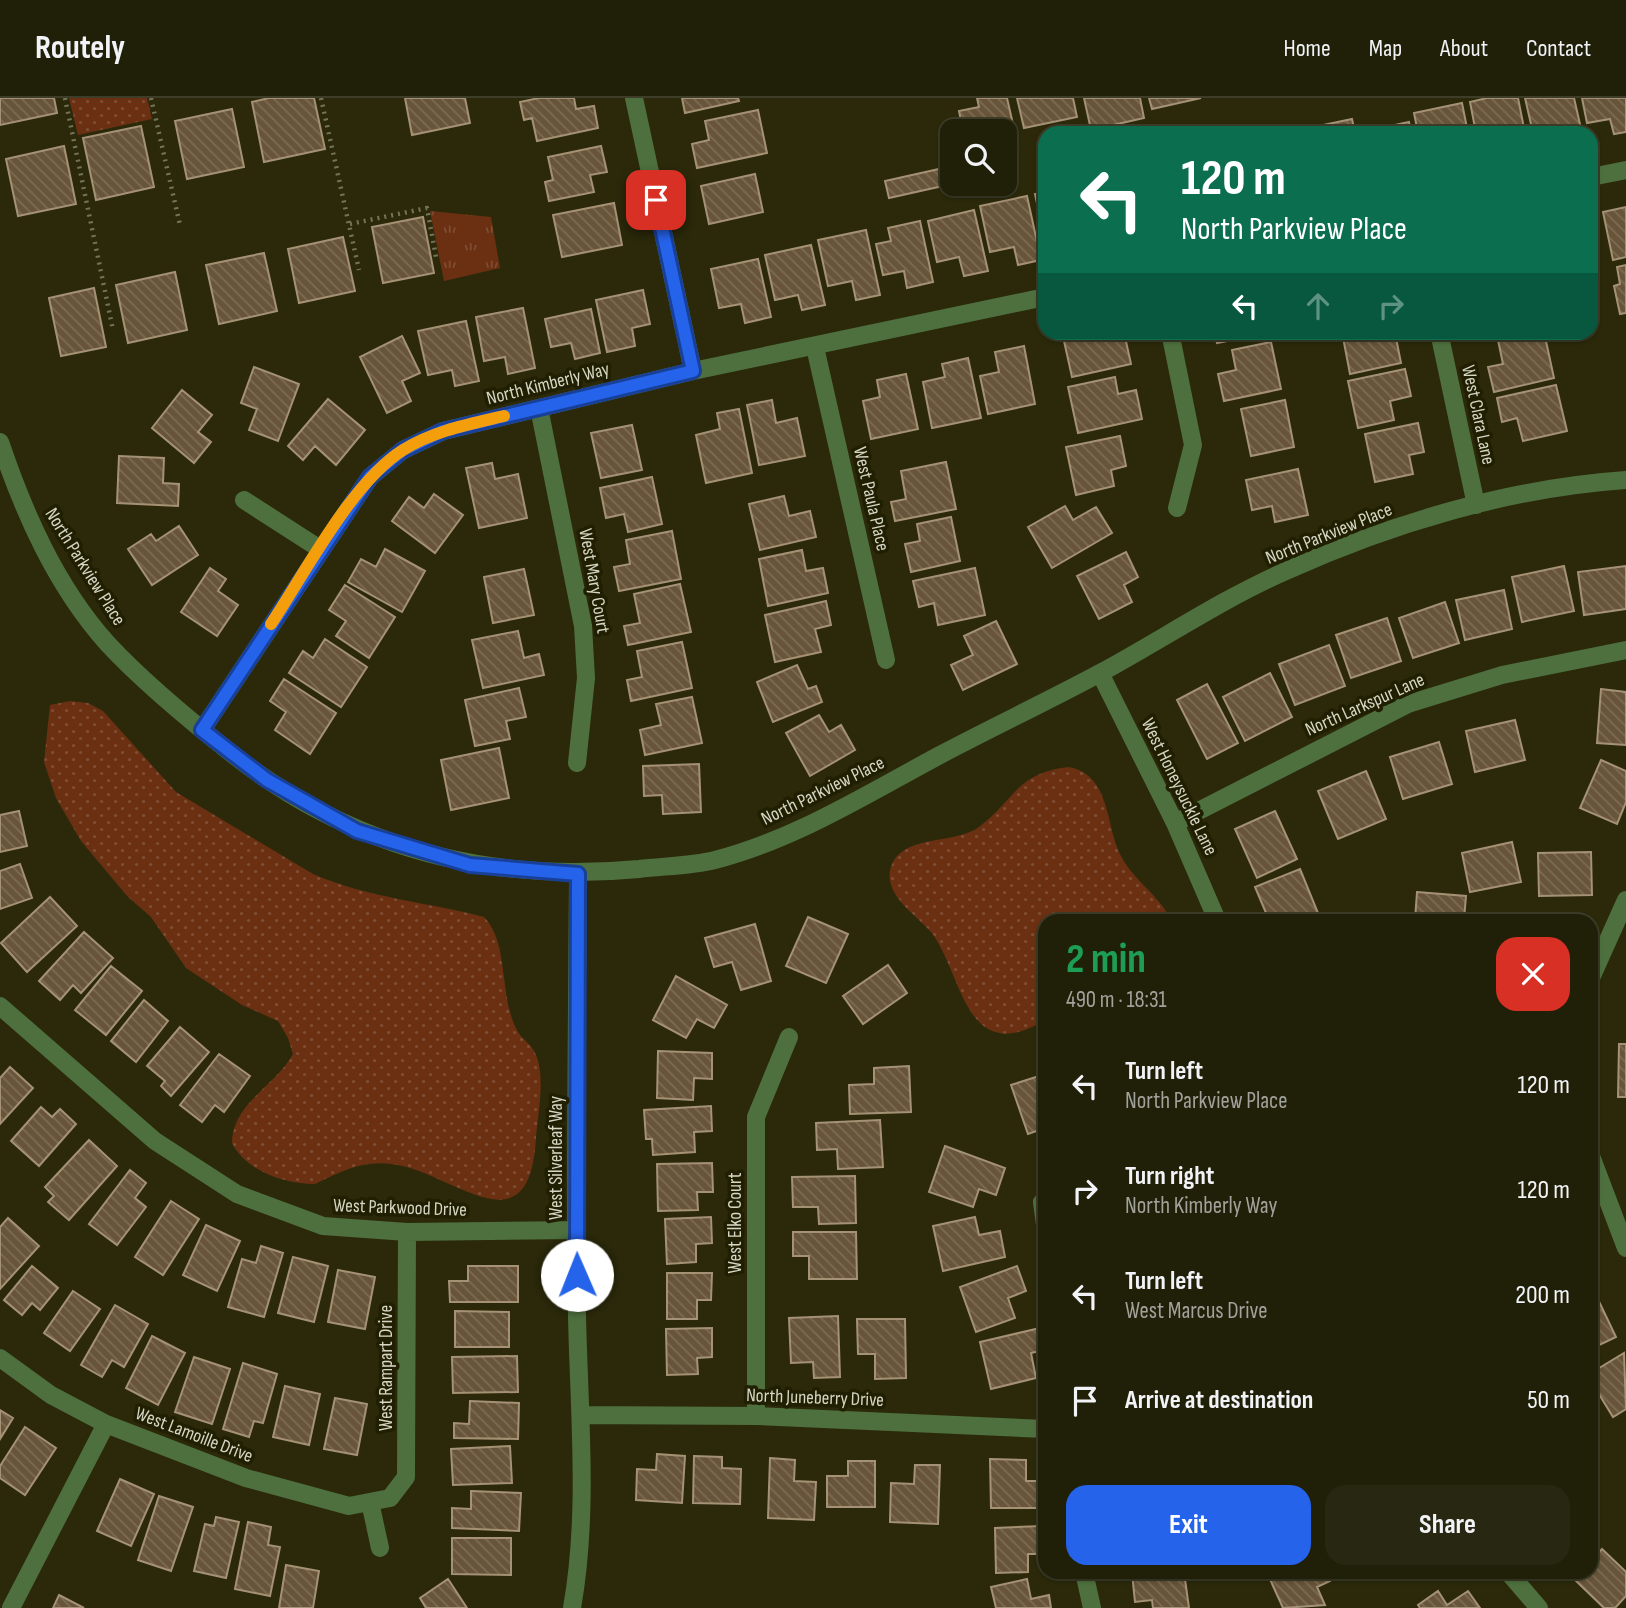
<!DOCTYPE html>
<meta charset="utf-8">
<style>
body{margin:0;font-family:"Sofia Sans Condensed",sans-serif;background:#282712;color:#f1f3f6;height:100vh;display:flex;flex-direction:column;font-size:26px;white-space:nowrap}
*{box-sizing:border-box;margin:0}
p{font-size:23px;color:#a2a29c}
.icon{flex:none;width:38px;height:38px;fill:none;stroke:currentColor;stroke-width:2;stroke-linecap:round;stroke-linejoin:round}
.map{position:relative;flex:1;overflow:hidden}
.drawer{position:absolute;left:1038px;top:816px;width:560px;height:665px;display:flex;flex-direction:column;background:#201f08;border-radius:21px;box-shadow:0 2px 5px #0004,0 0 0 2px #3d3d29}
.drawer>*{flex:none}
.hud{position:absolute;left:1038px;top:28px;width:560px;height:214px;border-radius:21px;box-shadow:0 2px 5px #0004,0 0 0 2px #3d3d29;background:#0b6e4f;color:#fff;overflow:hidden}
.buttons{position:absolute;left:940px;top:21px;display:grid;gap:14px}
.buttons a{display:grid;place-items:center;width:77px;height:77px;border-radius:14px;background:#201f08;box-shadow:0 2px 5px #0004,0 0 0 2px #3d3d29;font-size:35px}
.pin{position:absolute;display:grid;place-items:center;width:60px;height:60px;color:#fff;margin:-30px;border-radius:14px;box-shadow:0 4px 10px #0006}
.me{position:absolute;width:77px;margin:-38px;rotate:359deg;stroke-linejoin:round;filter:drop-shadow(0 0 5px #0008)}
.turn{display:flex;align-items:center;gap:24px;height:147px;padding:0 28px;font-size:32px}
.turn .icon{width:91px;height:91px;stroke-width:2.5}
.turn b{display:block;font-size:49px;line-height:60px}
.lanes{display:flex;align-items:center;height:66px;padding:0 28px;background:#0003;justify-content:center;gap:35px;direction:ltr}
.lanes .off{opacity:.35}
.round{display:grid;place-items:center;flex:none;width:74px;height:74px;border-radius:21px;background:#282712}
.overview{display:flex;align-items:center;justify-content:space-between;height:119px;padding:0 28px}
h1{font-size:42px;font-weight:700;line-height:52px;color:#1e9e55}
.primary-button{display:flex;gap:14px;margin-top:auto;padding:14px 28px}
.primary-button a{flex:1;height:80px;border-radius:21px;background:#2563eb;color:#fff;font-size:28px;font-weight:700;line-height:80px;text-align:center}
.primary-button a+a{background:#282712;color:#f1f3f6}
ul{padding:0;list-style:none}
li{display:flex;align-items:center;gap:21px;height:105px;padding:0 28px}
li div{flex:1}
li b{display:block;font-size:26px}
li em{font-style:normal}
header{display:flex;align-items:center;gap:42px;box-sizing:border-box;height:98px;padding:0 35px;background:#201f08;border-bottom:2px solid #3d3d29}
header strong{font-size:33px}
nav{display:flex;gap:38px;margin-inline-start:auto;font-size:24px}
.map>svg:first-child{display:block}
.grass{fill:url(#grass-dots)}
.park{fill:url(#park-tufts)}
.building{fill:url(#building-back-hatch);stroke:#a59174;stroke-width:2}
.lines{fill:none;stroke-linecap:round;stroke-linejoin:round}
.path{stroke:#74735a;stroke-width:4.5;stroke-dasharray:2 5;stroke-linecap:butt}
.minor{stroke:#4e703e;stroke-width:18}
.route-casing{stroke:#184099;stroke-width:18}
.route{stroke:#2563eb;stroke-width:12}
.slow{stroke:#f59e0b;stroke-width:12}
.labels{text-anchor:middle;dominant-baseline:central;stroke-width:7;stroke-linejoin:round;paint-order:stroke}
.street-label{font-size:19px;fill:#d6d6c4;stroke:#211f02}
</style>
<header>
<strong>Routely</strong>
<nav><a>Home</a><a>Map</a><a>About</a><a>Contact</a></nav>
</header>
<div class="map">
<svg width="1626" height="1510" viewBox="0 0 1626 1510">
<defs>
<pattern id="grass-dots" width="8" height="8" patternUnits="userSpaceOnUse" patternTransform="scale(1.75)"><rect width="8" height="8" fill="#6b3012"/><path d="M2 2h.1M6 6h.1" fill="none" stroke="#7f4d33" stroke-width="1.8" stroke-linecap="round"/></pattern>
<pattern id="park-tufts" width="24" height="20" patternUnits="userSpaceOnUse" patternTransform="scale(1.75)"><rect width="24" height="20" fill="#6b3012"/><path d="M3 7l-1-3M5 7V3M7 7l1-3M15 17l-1-3M17 17v-4M19 17l1-3" fill="none" stroke="#7f4d33"/></pattern>
<pattern id="building-back-hatch" width="6" height="6" patternUnits="userSpaceOnUse" patternTransform="scale(1.75)"><rect width="6" height="6" fill="#675439"/><path d="M-1 5l2 2M0 0l6 6M5-1l2 2" fill="none" stroke="#7c6c54"/></pattern>
</defs>
<rect width="100%" height="100%" fill="#2b290a"/>
<!-- grass -->
<path class="grass" d="M69,0H147L152,21L78,37Z
M70,603L88,605L103,613L176,694L313,776C368,800 427,804 484,819C510,846 498,899 518,934C523,942 531,946 535,955C546,977 538,1015 536,1039C530,1158 451,1072 391,1066C363,1062 339,1074 315,1086C285,1086 246,1073 232,1045C233,1004 275,989 293,956L288,940L278,923L242,907L186,870L151,819L128,799L81,743L56,700L44,664L50,607Z
M1068,669C1111,676 1105,727 1121,758C1133,782 1159,797 1171,822H1045V922C967,969 964,883 934,838C921,819 877,796 893,764C907,737 956,746 979,729C1016,701 1015,676 1068,669Z"/>
<!-- park -->
<path class="park" d="M430,113L491,119L500,170L444,183Z"/>
<!-- building -->
<path class="building" d="M0,0H54L57,15L0,27Z
M269,0H314L325,51L264,64L252,4Z
M405,0H465L470,25L412,37Z
M539,0H574L576,11L594,8L598,30L537,43L532,20L524,22L520,4Z
M682,0H738L739,3L685,15Z
M977,0H1007L1018,48L1004,51V33H963L959,13L979,9Z
M1017,0H1073L1077,19L1024,30Z
M1084,0H1140L1144,20L1091,32Z
M1149,0H1201L1152,11Z
M1487,0H1518L1525,35H1476L1470,4Z
M1525,0H1574L1582,35H1558L1557,30L1533,35Z
M1582,0H1626V34L1614,36L1610,21L1587,25Z
M1462,5L1468,35H1418L1414,15Z
M232,11L244,69L187,81L175,23Z
M758,12L767,55L697,70L692,46L709,42L705,23Z
M1352,21L1355,35H1304V31Z
M1409,24L1411,35H1362V34Z
M141,28L154,89L96,102L83,40Z
M64,48L76,106L18,118L6,61Z
M601,48L607,74L590,77L594,94L549,103L545,84L553,82L548,59Z
M939,71L943,88L889,100L885,83Z
M755,76L763,114L709,126L701,88Z
M1045,94V144L1035,96Z
M1027,98L1041,162L1018,167L1014,149L990,154L980,108Z
M614,105L622,147L562,159L553,117Z
M1626,109V159L1613,162L1603,114Z
M974,112L988,173L964,178L959,159L937,164L928,123Z
M423,119L434,175L383,185L372,129Z
M920,123L933,184L907,190L904,173L883,177L876,146L891,143L888,130Z
M866,132L880,197L856,202L852,183L828,188L818,142Z
M343,139L355,193L299,205L288,151Z
M811,147L825,207L802,212L798,197L775,202L765,157Z
M264,155L277,213L219,226L206,167Z
M758,161L771,219L745,225L741,206L719,210L711,171Z
M1626,167V215L1620,216L1614,188L1620,186L1617,169Z
M175,174L187,232L128,245L116,187Z
M94,190L106,249L61,258L49,200Z
M643,192L650,226L632,230L635,248L607,254L596,202Z
M523,210L535,270L508,276L505,259L484,263L476,219Z
M591,211L600,255L575,261L571,245L551,249L545,221Z
M466,223L479,283L455,288L452,272L428,277L418,233Z
M1062,234H1104L1106,243L1125,239L1131,266L1072,279Z
M1214,234H1258V237L1217,245Z
M1342,234H1376L1377,239L1395,235L1401,265L1350,276Z
M1532,234H1544L1554,280L1494,294L1488,269L1503,266L1498,242Z
M402,238L420,275L402,283L411,303L387,315L360,259Z
M1271,244L1281,291L1224,303L1218,276L1236,272L1232,252Z
M1024,248L1035,306L988,316L980,278L999,274L995,254Z
M968,260L981,320L932,330L923,284L945,279L942,266Z
M254,269L299,286L278,343L249,332L257,311L241,305Z
M1405,271L1411,298L1390,303L1394,322L1358,330L1348,283Z
M906,276L918,331L871,341L863,303L880,299L877,282Z
M1115,279L1118,296L1136,292L1142,321L1078,335L1068,289Z
M1556,287L1567,333L1523,343L1517,320L1502,324L1497,300Z
M182,292L212,317L198,334L211,344L194,365L152,330Z
M328,301L365,332L336,367L315,348L303,362L288,348Z
M772,302L776,325L797,320L805,358L759,367L747,307Z
M1285,302L1294,349L1251,358L1241,311Z
M739,311L752,375L706,385L696,337L720,331L717,315Z
M1418,325L1424,354L1409,357L1413,376L1375,384L1365,336Z
M632,327L642,372L601,380L591,335Z
M1120,338L1126,368L1111,372L1114,388L1076,397L1066,349Z
M119,358L164,360L163,385L179,386L178,408L117,405Z
M946,364L956,411L895,423L891,404L906,401L901,373Z
M492,365L495,381L518,376L527,420L479,430L466,370Z
M1298,371L1308,417L1275,424L1272,408L1252,412L1246,382Z
M652,379L662,426L628,434L624,416L606,420L600,390Z
M434,396L463,417L435,455L392,423L409,399L424,410Z
M784,398L789,418L810,413L816,439L760,452L749,406Z
M1065,408L1073,422L1096,409L1112,435L1052,470L1028,429Z
M951,419L960,463L911,474L905,446L920,443L917,426Z
M179,428L198,457L152,487L128,451L151,436L156,443Z
M672,433L681,481L619,493L614,469L630,466L626,442Z
M385,451L425,473L402,514L348,484L361,461L376,469Z
M802,452L806,473L823,470L828,495L768,508L759,461Z
M1126,454L1138,479L1124,487L1132,504L1099,521L1077,478Z
M1564,468L1574,513L1522,524L1512,479Z
M1626,468V511L1584,517L1578,474Z
M210,470L226,481L218,493L238,507L217,538L181,514Z
M975,470L985,517L938,527L934,505L919,509L913,483Z
M524,471L534,517L493,525L484,479Z
M680,486L691,534L628,547L624,528L640,525L634,496Z
M345,487L395,519L369,560L336,538L346,523L329,512Z
M1504,492L1512,531L1465,542L1456,502Z
M826,503L831,527L815,531L821,554L775,564L765,517Z
M1445,504L1459,545L1413,560L1399,520Z
M1387,520L1401,563L1351,580L1336,537Z
M996,523L1017,566L963,592L951,567L973,557L964,538Z
M518,533L524,560L539,556L544,577L483,590L472,542Z
M325,541L367,569L341,609L289,575L303,553L313,560Z
M682,544L692,590L631,603L627,582L642,579L637,553Z
M1329,547L1345,588L1295,607L1279,566Z
M797,567L808,591L816,588L822,604L773,624L757,584Z
M1270,575L1292,619L1245,643L1223,599Z
M284,581L336,615L310,656L275,632L286,614L270,603Z
M1207,586L1238,645L1207,661L1177,602Z
M519,590L526,619L506,623L510,641L475,648L465,602Z
M1601,591L1626,594V647L1597,645Z
M692,599L702,645L645,657L640,632L661,627L656,606Z
M819,617L829,634L841,627L855,652L810,678L786,635Z
M1515,622L1525,662L1475,674L1466,633Z
M1439,644L1452,686L1403,701L1390,659Z
M499,650L509,700L451,712L441,662Z
M1601,662L1626,673V704L1617,726L1580,710Z
M699,666L701,714L663,716L662,697L644,698L643,668Z
M1366,673L1386,721L1338,741L1318,693Z
M19,713L27,748L0,754V717Z
M1275,713L1297,761L1257,780L1235,731Z
M1512,744L1521,784L1470,794L1462,755Z
M1591,754L1592,797L1539,798L1538,755Z
M20,766L32,800L0,811V773Z
M1300,771L1320,820L1269,822L1255,789Z
M1417,794L1466,798L1464,822H1415Z
M50,799L77,828L27,874L1,845Z
M808,819L848,836L826,885L786,868Z
M755,826L771,883L741,892L732,864L714,869L705,840Z
M84,834L113,860L81,895L73,887L60,902L39,883Z
M888,867L907,895L863,926L843,898Z
M111,868L142,893L106,937L75,912Z
M676,878L727,907L714,930L697,921L686,940L653,922Z
M144,902L168,923L136,964L111,943Z
M180,929L209,954L171,998L161,988L165,983L147,968Z
M1619,946H1626V999H1618Z
M658,953L712,955V981L694,980L693,1002L657,1000Z
M219,956L250,978L224,1014L215,1007L202,1024L180,1007Z
M909,968L911,1014L850,1016L849,987L874,986V970Z
M10,969L33,990L0,1026V980Z
M1045,976V1030L1028,1036L1011,987Z
M711,1008L712,1033L694,1034L695,1054L653,1057L652,1041H646L644,1012Z
M41,1009L52,1019L60,1011L76,1026L39,1068L11,1043Z
M880,1022L883,1069L838,1071L837,1051L817,1052L816,1025Z
M89,1042L117,1068L69,1122L48,1104L54,1098L45,1089Z
M945,1048L1005,1070L996,1097L979,1091L973,1109L929,1094Z
M712,1065L713,1094H697L698,1112L658,1113L657,1066Z
M130,1072L146,1085L135,1100L146,1109L117,1147L89,1126Z
M855,1078L856,1125L819,1126L818,1109H793L792,1079Z
M171,1103L199,1121L163,1177L135,1159Z
M711,1119L712,1145L696,1146V1164L667,1166L665,1121Z
M975,1119L979,1137L1000,1133L1005,1159L943,1173L933,1128Z
M8,1120L39,1148L0,1191V1129Z
M206,1127L240,1143L217,1193L183,1177Z
M793,1134H856L857,1181H809V1158H793Z
M261,1148L283,1155L264,1219L228,1209L242,1161L256,1165Z
M293,1159L328,1168L314,1224L278,1215Z
M32,1168L58,1190L40,1212L32,1205L22,1217L4,1202Z
M468,1168H518V1204H450L449,1183H468Z
M1017,1168L1026,1193L1008,1200L1015,1220L976,1234L960,1189Z
M338,1172L375,1179L365,1231L328,1224Z
M667,1175H712L711,1202H697V1221H667Z
M73,1193L100,1211L70,1253L44,1235Z
M1594,1193L1616,1239L1591,1251V1194Z
M115,1207L148,1226L124,1269L112,1262L102,1279L81,1267Z
M455,1213L509,1214V1249H455Z
M838,1218L840,1279L814,1280L813,1264L791,1265L789,1220Z
M857,1221H905L906,1280L875,1281V1256H858Z
M712,1230V1259L697,1260L698,1276L667,1277L666,1231Z
M1040,1230L1045,1252L1031,1255L1036,1280L991,1291L980,1244Z
M152,1238L185,1255L158,1307L126,1290Z
M1624,1255L1626,1311L1613,1319L1591,1283V1275Z
M517,1258L518,1294L453,1295L452,1259Z
M194,1259L230,1271L212,1326L175,1314Z
M243,1265L277,1276L263,1325L254,1323L249,1339L223,1331Z
M285,1288L320,1296L309,1347L273,1339Z
M335,1300L367,1306L357,1357L324,1351Z
M470,1303L519,1305L518,1341L454,1340V1325L469,1326Z
M0,1312L13,1320L0,1341Z
M25,1329L56,1350L25,1397L0,1380V1368Z
M510,1348L512,1385L453,1387L451,1351Z
M657,1356L685,1358L682,1405L636,1402L637,1371L656,1372Z
M694,1358L722,1359V1370L741,1371L740,1406L693,1405Z
M770,1360L795,1362L794,1383L816,1384L814,1422L768,1420Z
M990,1361L1026,1362V1383H1044V1410H991Z
M848,1363H875V1409H827V1378H848Z
M915,1367H940L938,1426L890,1424L891,1385L914,1386Z
M120,1381L154,1396L131,1448L97,1433Z
M471,1393L521,1395L519,1433L452,1430V1410L471,1411Z
M159,1398L193,1409L171,1473L138,1462Z
M216,1419L239,1424L226,1480L194,1473L205,1426L214,1428Z
M248,1424L271,1429L268,1447L280,1449L270,1498L235,1491Z
M1041,1428L1042,1456H1028V1474L996,1475L995,1430Z
M452,1440H511V1477L452,1476Z
M1602,1451L1626,1474V1498L1615,1510H1604L1574,1481L1581,1474H1591V1463Z
M286,1467L319,1473L313,1510H279Z
M1145,1474H1184L1189,1510H1153L1152,1502L1135,1504L1132,1475Z
M1282,1474H1326L1330,1483L1317,1489L1325,1507L1283,1510L1269,1479Z
M448,1481L467,1510H426L420,1500Z
M1027,1481L1031,1501L1049,1497L1051,1510H996L991,1489Z
M1438,1493L1447,1507L1468,1493L1480,1510H1420L1418,1507Z
M59,1497L84,1510H53Z"/>
<g class="lines">
<!-- path -->
<path class="path" d="M65,0L113,232
M151,0L180,127
M321,0L359,172
M350,126L427,110L436,159"/>
<!-- minor -->
<path class="minor" d="M634,0L693,273
M1591,79L1626,72
M1170,234L1193,347L1177,410
M1439,234L1476,407
M815,249L886,562
M539,310L583,528L586,580L577,665
M0,344C24,415 56,488 107,545C143,584 194,626 236,659C355,751 491,785 639,771C664,768 691,768 715,762C796,741 867,696 940,657C993,629 1048,603 1102,574C1163,541 1222,501 1286,473C1392,425 1510,390 1626,382
M244,402L320,451
M1100,575L1175,725L1217,822
M202,632L370,379L403,352L443,333L693,273L1045,199
M1175,725L1408,606L1502,577L1626,552
M1591,880L1626,802
M0,908L155,1043L237,1096L323,1128L407,1134L576,1132
M1591,1058L1626,1150
M1045,1101L1042,1104L1045,1127
M0,1260L51,1297L106,1326L246,1380L349,1408L390,1400L406,1379L407,1134
M583,1317L756,1318L1045,1331
M756,1318V1019L789,939
M370,1404L380,1450
M1084,1474L1092,1510
M1508,1474L1539,1510
M11,1510L106,1326
M572,1510C589,1414 579,1315 577,1218C575,1071 577,924 578,777"/>
</g>
<g class="lines">
<!-- route casing -->
<g class="route-casing">
<path id="route" d="M577,1177L578,776L470,767L357,733L267,682L202,632L370,379L403,352L443,333L693,273L656,102"/>
</g>
<!-- route -->
<use href="#route" class="route"/>
<!-- slow -->
<path class="slow" d="M271,526C305,475 352,384 403,352C433,333 470,326 504,318"/>
</g>
<g class="labels">
<!-- street labels -->
<g class="street-label">
<text transform="translate(548 286) rotate(-14)">North Kimberly Way</text>
<text transform="translate(1478 317) rotate(78)">West Clara Lane</text>
<text transform="translate(871 401) rotate(77)">West Paula Place</text>
<text transform="translate(1329 436) rotate(-22)">North Parkview Place</text>
<text transform="translate(85 469) rotate(58)">North Parkview Place</text>
<text transform="translate(594 483) rotate(80)">West Mary Court</text>
<text transform="translate(1365 607) rotate(-24)">North Larkspur Lane</text>
<text transform="translate(1179 689) rotate(64)">West Honeysuckle Lane</text>
<text transform="translate(823 693) rotate(-26)">North Parkview Place</text>
<text transform="translate(556 1060) rotate(-90)">West Silverleaf Way</text>
<text transform="translate(400 1110) rotate(2)">West Parkwood Drive</text>
<text transform="translate(735 1125) rotate(-90)">West Elko Court</text>
<text transform="translate(386 1270) rotate(-90)">West Rampart Drive</text>
<text transform="translate(815 1300) rotate(2)">North Juneberry Drive</text>
<text transform="translate(194 1337) rotate(21)">West Lamoille Drive</text>
</g>
</g>
</svg>
<div class="buttons">
<a><svg class="icon" aria-label="search" viewBox="0 0 24 24"><circle cx="10" cy="10" r="6"/><path d="M15 15l6 6"/></svg></a>
</div>
<div class="pin" style="left:656px;top:102px;background:#d93025"><svg class="icon" aria-label="arrive" viewBox="0 0 24 24"><path d="M6 21V4h12l-3 4 3 4H6"/></svg></div>
<svg class="me" style="left:577px;top:1177px" viewBox="-20 -20 40 40"><circle r="19" fill="#fff"/><path d="M0-13L10 11 0 6-10 11z" fill="#2563eb"/></svg>
<div class="hud">
<div class="turn"><svg class="icon" aria-label="left" viewBox="0 0 24 24"><path d="M17 20v-9H6M10 6l-5 5 5 5"/></svg><div><b>120 m</b>North Parkview Place</div></div>
<div class="lanes"><svg class="icon" aria-label="left" viewBox="0 0 24 24"><path d="M17 20v-9H6M10 6l-5 5 5 5"/></svg><svg class="icon off" aria-label="ahead" viewBox="0 0 24 24"><path d="M12 20V5M6 11l6-6 6 6"/></svg><svg class="icon off" aria-label="right" viewBox="0 0 24 24"><path d="M7 20v-9h11M14 6l5 5-5 5"/></svg></div>
</div>
<section class="drawer">
<div class="overview"><div><h1>2 min</h1><p>490 m · 18:31</p></div><a class="round" style="background:#d93025;color:#fff"><svg class="icon" aria-label="close" viewBox="0 0 24 24"><path d="M6 6l12 12M18 6L6 18"/></svg></a></div>
<ul>
<li><svg class="icon" aria-label="left" viewBox="0 0 24 24"><path d="M17 20v-9H6M10 6l-5 5 5 5"/></svg><div><b>Turn left</b><p>North Parkview Place</p></div><em>120 m</em></li>
<li><svg class="icon" aria-label="right" viewBox="0 0 24 24"><path d="M7 20v-9h11M14 6l5 5-5 5"/></svg><div><b>Turn right</b><p>North Kimberly Way</p></div><em>120 m</em></li>
<li><svg class="icon" aria-label="left" viewBox="0 0 24 24"><path d="M17 20v-9H6M10 6l-5 5 5 5"/></svg><div><b>Turn left</b><p>West Marcus Drive</p></div><em>200 m</em></li>
<li><svg class="icon" aria-label="arrive" viewBox="0 0 24 24"><path d="M6 21V4h12l-3 4 3 4H6"/></svg><div><b>Arrive at destination</b></div><em>50 m</em></li>
</ul>
<div class="primary-button"><a>Exit</a><a>Share</a></div>
</section>
</div>
